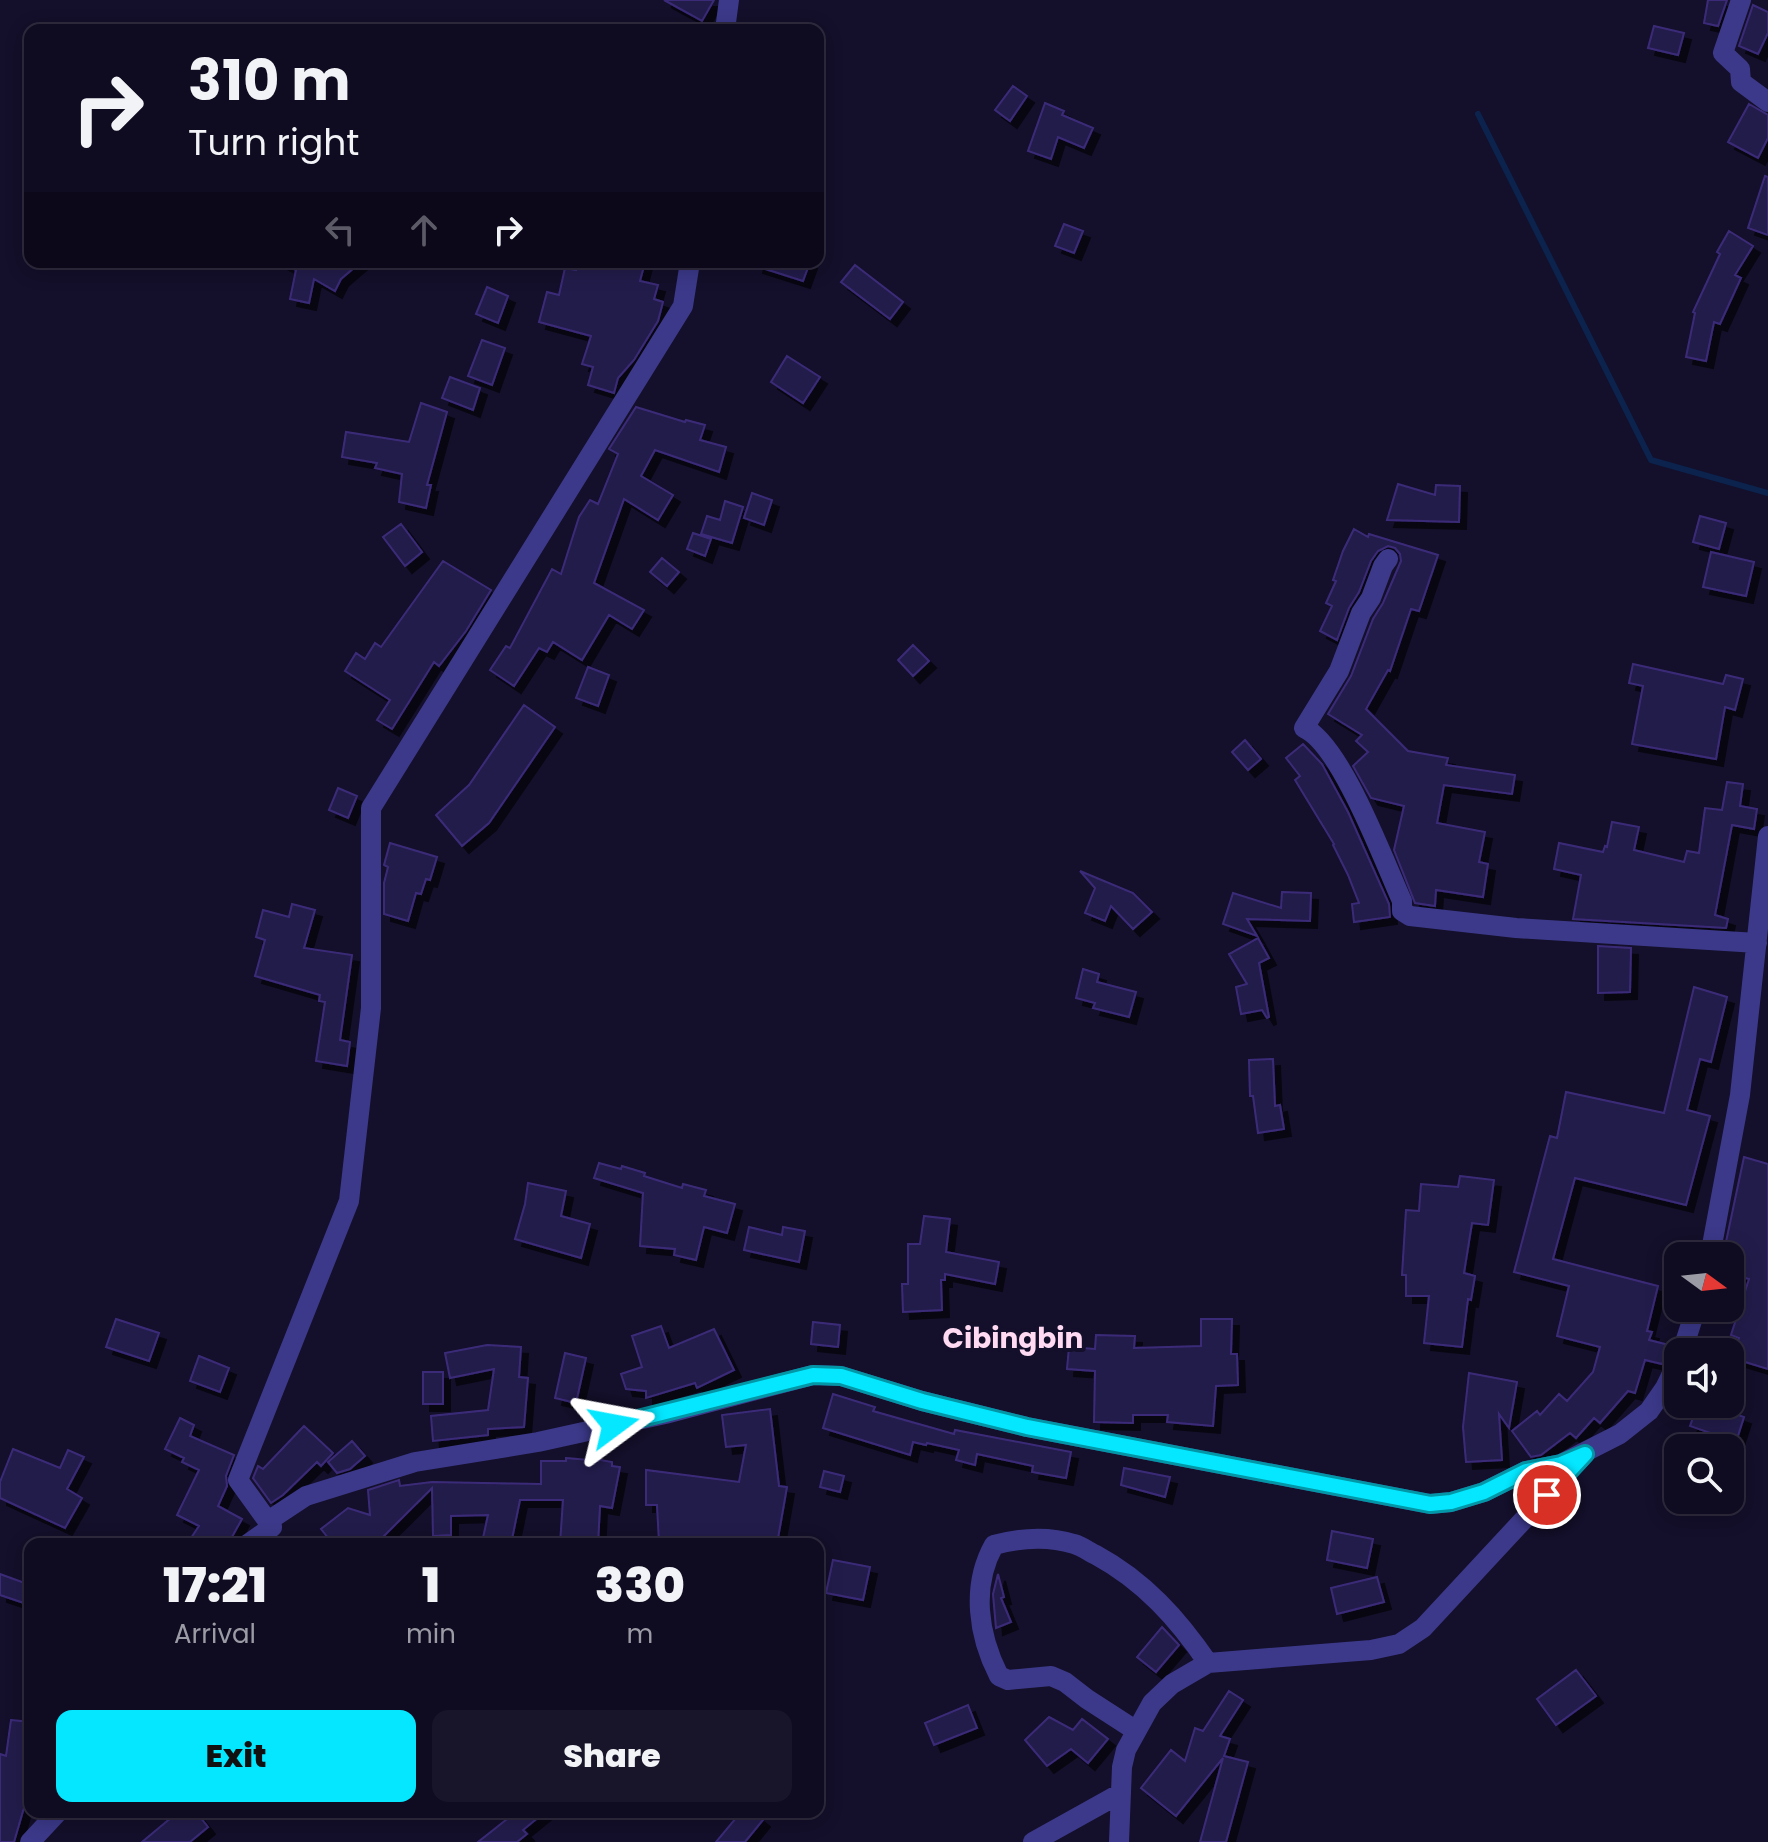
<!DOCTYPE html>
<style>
body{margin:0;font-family:Poppins,sans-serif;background:#181429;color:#f1f3f6;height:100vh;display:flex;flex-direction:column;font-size:30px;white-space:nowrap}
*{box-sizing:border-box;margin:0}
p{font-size:26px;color:#9b9ba5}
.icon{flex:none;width:44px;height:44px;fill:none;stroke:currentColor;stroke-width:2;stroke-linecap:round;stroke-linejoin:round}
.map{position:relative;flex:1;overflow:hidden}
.drawer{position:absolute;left:24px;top:1538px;width:800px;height:280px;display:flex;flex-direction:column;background:#0f0b20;border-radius:16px;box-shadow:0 4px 20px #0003,0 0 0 2px #2f2b3e}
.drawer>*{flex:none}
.hud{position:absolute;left:24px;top:24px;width:800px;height:244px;border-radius:16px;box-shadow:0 4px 20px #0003,0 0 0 2px #2f2b3e;background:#0f0b20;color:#f1f3f6;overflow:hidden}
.needle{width:52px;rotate:105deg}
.controls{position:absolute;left:1664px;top:1242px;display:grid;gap:16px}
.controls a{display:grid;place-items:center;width:80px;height:80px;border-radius:16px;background:#0f0b20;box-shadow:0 4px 20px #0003,0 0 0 2px #2f2b3e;font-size:40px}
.pin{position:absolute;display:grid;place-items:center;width:68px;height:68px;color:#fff;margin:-34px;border:4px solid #fff;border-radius:50%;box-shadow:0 2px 8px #0007}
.me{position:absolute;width:88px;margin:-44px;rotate:77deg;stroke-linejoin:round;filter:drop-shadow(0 0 6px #0008)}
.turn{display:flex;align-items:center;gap:28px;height:168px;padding:0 32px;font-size:36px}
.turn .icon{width:104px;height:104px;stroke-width:2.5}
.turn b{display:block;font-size:56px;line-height:68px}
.lanes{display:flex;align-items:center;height:76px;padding:0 32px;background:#0003;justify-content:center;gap:40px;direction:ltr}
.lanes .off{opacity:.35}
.eta{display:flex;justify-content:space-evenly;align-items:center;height:136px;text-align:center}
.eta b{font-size:48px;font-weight:800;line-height:56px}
.button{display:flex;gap:16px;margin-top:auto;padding:16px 32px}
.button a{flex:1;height:92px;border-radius:16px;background:#04e7ff;color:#111;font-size:32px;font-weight:800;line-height:92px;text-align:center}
.button a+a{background:#181429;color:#f1f3f6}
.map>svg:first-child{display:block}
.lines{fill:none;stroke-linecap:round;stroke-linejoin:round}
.stream{stroke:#0b234d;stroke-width:6}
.building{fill:#241b4b;stroke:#3b2c78;stroke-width:2;filter:url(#shadow)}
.minor{stroke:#3c398a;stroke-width:20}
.route-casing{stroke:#0396a6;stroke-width:20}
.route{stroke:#04e7ff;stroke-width:14}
.labels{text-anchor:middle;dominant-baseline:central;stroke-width:8;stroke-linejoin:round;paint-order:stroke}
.quarter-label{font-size:28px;font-weight:bold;fill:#ffdaf2;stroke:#140f2a}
</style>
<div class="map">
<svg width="1768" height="1842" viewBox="0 0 1768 1842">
<defs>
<filter id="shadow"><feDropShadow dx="7" dy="7" stdDeviation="0" flood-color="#0009"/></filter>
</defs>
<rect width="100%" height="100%" fill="#140f2a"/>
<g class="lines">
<!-- stream -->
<path class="stream" d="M1478,114L1651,460L1768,493"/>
</g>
<!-- building -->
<path class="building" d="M664,0H714L702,21Z
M1708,0H1727L1718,26L1704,23Z
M1753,5L1768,12V33L1758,54L1739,46Z
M1654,26L1684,33L1678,55L1648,48Z
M1013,86L1027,96L1010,121L995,110Z
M1045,103L1064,111L1062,115L1093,128L1084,148L1058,137L1051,159L1028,151Z
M1749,104L1768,115V138L1758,158L1728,142Z
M1765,176L1768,177V235L1748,228Z
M1064,224L1083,231L1074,253L1055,246Z
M1729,231L1753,246L1735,275L1741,278L1720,324L1714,322L1706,361L1686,357L1695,313L1693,312L1720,254L1717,252Z
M280,262H361L341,279L335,291L314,279L309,303L290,299L296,270Z
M577,262H645L640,281L658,285L654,299L663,302L658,321L634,360L618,378L614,393L588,385L593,367L582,364L591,336L539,322L547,292L559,295L565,268L576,270Z
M757,262H810L803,281L756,266Z
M855,265L903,302L890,319L841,282Z
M487,287L508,296L498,323L476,314Z
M482,340L505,348L492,385L468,376Z
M787,356L820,377L803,403L771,382Z
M450,377L480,388L473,410L442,398Z
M421,403L447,412L427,485H431L426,508L399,502L402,474L375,468L377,463L342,457L346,432L409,442Z
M636,407L685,422L686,420L705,425L700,440L726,447L719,472L655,450L641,476L673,495L658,520L624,499L594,583L644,610L632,629L609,615L582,660L553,642L547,652L539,648L514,686L490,670L506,646L510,648L552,569L561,574L579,517L590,500L598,504L618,454L609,449Z
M1398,484L1435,495L1436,485L1460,486L1459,522L1387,520Z
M752,493L772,500L764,525L744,518Z
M725,501L743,507L732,543L701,534L707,516L720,520Z
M1700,516L1726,523L1719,549L1693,542Z
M401,524L422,552L405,566L383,537Z
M1354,529L1368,537L1369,534L1438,555L1419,611L1411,609L1390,671L1388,670L1366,709L1408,751L1448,758L1446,765L1515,775L1512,794L1444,785L1437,823L1485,832L1479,862L1488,864L1483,897L1436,890L1435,906L1415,903L1394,850L1404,806L1371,798L1353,766L1368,752L1356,741L1362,735L1328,714L1351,676L1373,619L1383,603L1401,561L1400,554L1395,548L1388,546L1378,551L1371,561L1359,592L1349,608L1337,640L1320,631L1332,606L1326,603L1336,581L1333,580L1343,551Z
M693,533L711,539L705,556L687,549Z
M1711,552L1754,562L1746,596L1703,587Z
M662,558L679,572L667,586L650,572Z
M443,561L491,590L466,631L439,666L434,662L392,729L377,720L390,700L345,671L356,653L365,659L375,643L381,647Z
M913,645L929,661L913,676L898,660Z
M1633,664L1723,684L1726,675L1743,679L1735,710L1725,707L1716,759L1632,744L1643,686L1629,683Z
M588,667L609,675L598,706L576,698Z
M524,705L555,727L489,823L462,846L436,815L469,785Z
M1245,740L1261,759L1248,770L1232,752Z
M1303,744L1322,764L1348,812L1389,904L1390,917L1354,922L1352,904L1359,903L1348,875L1333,845L1334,844L1295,780L1300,776L1286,758Z
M1727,782L1743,784L1740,806L1757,809L1754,829L1732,825L1715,915L1728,919L1726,928L1573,919L1581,875L1554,869L1559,843L1603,852L1605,846L1607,847L1612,822L1639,827L1634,850L1684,862L1687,851L1699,853L1705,808L1722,810Z
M338,788L357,796L348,818L329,810Z
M390,843L437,857L430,880L426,879L421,894L416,893L408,921L384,914V883L388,867L384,865Z
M1080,871L1133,893L1152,912L1133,929L1111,906L1105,921L1085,913L1095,888Z
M1282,892L1311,893L1310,921L1247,919L1257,936L1223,924L1233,893L1281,908Z
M292,904L315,910L304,948L352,955L340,1040L350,1042L347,1066L316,1061L325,1002L319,1001L320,995L255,976L265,940L256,937L263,910L289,917Z
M1258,938L1269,958L1259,963L1269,1017L1267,1018L1262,1010L1241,1014L1236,987L1247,984L1229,954Z
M1598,946L1631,948L1630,992L1598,993Z
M1083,969L1099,974L1097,982L1136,992L1129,1017L1093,1008L1095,1003L1076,998Z
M1694,987L1727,997L1711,1062L1700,1059L1687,1110L1710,1116L1686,1205L1575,1178L1553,1259L1658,1286L1647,1331L1652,1332L1649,1340L1669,1345L1667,1354L1662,1364L1645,1360L1635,1393L1628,1391L1600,1423L1594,1418L1576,1438L1570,1433L1541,1455L1531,1457L1512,1431L1537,1411L1540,1415L1559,1394L1567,1401L1593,1372L1600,1347L1557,1336L1569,1286L1514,1272L1550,1136L1557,1138L1566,1092L1664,1113Z
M1273,1059L1275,1106L1280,1105L1284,1129L1258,1133L1253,1096H1250L1249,1060Z
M1744,1157L1768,1164V1369L1732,1358L1739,1338L1731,1335L1749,1279L1730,1274V1256H1723Z
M599,1163L621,1169L622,1166L645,1173L644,1176L682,1188L683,1184L706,1190L704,1196L735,1204L727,1233L704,1227L696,1260L674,1255L675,1249L640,1246L643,1193L594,1178Z
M1460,1176L1494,1180L1488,1225L1472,1223L1464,1273L1475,1276L1471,1300L1468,1299L1462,1347L1424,1343L1429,1296H1406V1275H1402L1406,1210L1419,1211L1421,1184L1458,1187Z
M528,1183L566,1191L561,1216L590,1224L581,1258L515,1239L525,1204Z
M924,1216L950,1219L946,1252L999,1262L995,1284L945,1274V1280H941L942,1310L903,1312L902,1284H908V1244H920Z
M749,1227L782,1235L783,1227L805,1231L799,1262L744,1250Z
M116,1319L159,1333L149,1361L106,1347Z
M1201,1319H1232L1231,1354H1237L1238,1385L1216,1386L1213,1426L1167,1422L1168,1415H1133V1423L1094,1422L1095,1371L1067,1369L1069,1347L1095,1349L1096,1335L1135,1336L1134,1348L1201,1346Z
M813,1322L840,1325L838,1347L811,1344Z
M661,1326L669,1348L714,1329L734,1370L697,1388L695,1383L646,1398V1391L626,1389L621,1374L642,1367L632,1336Z
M487,1345L521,1347L519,1377L528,1378L524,1427L488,1429V1435L433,1441L431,1416L488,1410L494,1369L450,1378L445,1353Z
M565,1353L586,1358L576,1403L555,1398Z
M199,1356L229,1368L220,1392L190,1381Z
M423,1372H443V1404H423Z
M1469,1373L1517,1382L1509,1428L1499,1414L1502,1460L1466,1462L1463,1427Z
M833,1394L875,1407L873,1411L954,1434L955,1430L1071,1452L1066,1478L1032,1472L1033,1466L977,1454L975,1465L956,1460L959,1450L927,1443L926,1445L913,1442L910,1455L823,1428Z
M1698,1404H1707L1744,1417L1736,1442L1690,1426Z
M770,1409L779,1486L787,1487L777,1544H704V1541L659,1543L657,1505H646V1470L739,1482L746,1445L726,1447L722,1415Z
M180,1418L194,1425L190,1436L234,1455L226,1476L227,1486L218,1506L242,1519L228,1544H187L199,1526L177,1515L199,1470L182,1462L184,1458L165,1449Z
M304,1426L333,1453L321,1466L317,1462L283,1495L271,1503L253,1478L258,1466L263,1469Z
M352,1441L365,1456L350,1469L337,1473L328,1462Z
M13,1449L60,1468L68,1450L84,1457L67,1489L82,1498L65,1528L0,1498V1482Z
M566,1458L589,1460V1458L612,1462V1466L620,1467L612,1508L600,1506L598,1544H560L563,1500H520L511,1544H493L494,1540L483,1538L488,1515L451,1516V1535L433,1536L432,1488L376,1544H333L321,1529L348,1508L370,1515L368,1490L399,1480L400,1486L432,1482L541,1484V1461H566Z
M1124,1468L1170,1477L1165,1497L1121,1485Z
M824,1471L844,1476L840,1492L820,1487Z
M1332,1531L1373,1539L1367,1568L1327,1560Z
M833,1560L870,1567L863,1600L826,1593Z
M0,1574L30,1585V1605L0,1595Z
M998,1574L1004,1597L1001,1598L1011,1622L996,1628L993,1594Z
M1377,1577L1384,1602L1337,1614L1331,1588Z
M1162,1627L1179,1645L1156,1672L1137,1657Z
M1576,1670L1596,1696L1556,1725L1537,1699Z
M1229,1691L1243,1700L1220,1736L1230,1739L1224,1756L1248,1762L1226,1842H1200L1223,1758L1176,1816L1141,1788L1171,1750L1185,1761L1195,1728L1203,1731Z
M968,1705L977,1728L934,1745L925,1723Z
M1049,1717L1073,1730L1082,1719L1108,1739L1088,1763L1071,1749L1047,1766L1025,1740Z
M11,1720L30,1722V1787L14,1842H0V1754L6,1756Z
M178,1812H196L208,1827L190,1842H142Z
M516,1812H545L523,1830L527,1834L517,1842H478Z
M741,1812H753L763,1820L745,1842H716Z"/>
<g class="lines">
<!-- minor -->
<path class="minor" d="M1741,0L1723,53L1740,69L1741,82L1768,102
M725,30L729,0
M1388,559L1383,566L1371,598L1361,613L1339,671L1304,728C1341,744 1385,864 1402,901V911L1410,916L1516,928L1757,943
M1710,1256L1740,1095L1768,836
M1682,1352L1696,1308
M272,1527L238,1480L349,1201L371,1008V808L683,306L690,262
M248,1544L272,1527L271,1519L306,1496L415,1462L538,1442L665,1414L813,1375L841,1376L922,1401L1027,1427L1430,1504L1451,1502L1484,1492L1526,1471L1561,1464L1620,1434L1649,1411L1665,1388L1678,1361
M1135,1730L1087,1699L1065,1682L1051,1676L1008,1680L999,1676C978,1635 971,1586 994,1545C1020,1538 1048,1536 1074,1544C1082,1546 1089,1552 1096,1555C1144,1581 1178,1619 1208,1663
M30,1842L58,1812
M1033,1842L1121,1793
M1119,1842L1122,1767L1126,1750L1152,1703L1172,1684L1208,1663L1371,1650L1399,1644L1423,1628L1581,1458"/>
</g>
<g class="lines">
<!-- route casing -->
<g class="route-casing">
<path id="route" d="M614,1425L813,1375L841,1376L922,1401L1027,1427L1430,1504L1451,1502L1484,1492L1526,1471L1561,1464L1585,1454L1547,1495"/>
</g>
<!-- route -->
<use href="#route" class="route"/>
</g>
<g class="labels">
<!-- quarter labels -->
<g class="quarter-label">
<text x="1013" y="1338">Cibingbin</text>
</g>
</g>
</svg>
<div class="controls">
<a><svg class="needle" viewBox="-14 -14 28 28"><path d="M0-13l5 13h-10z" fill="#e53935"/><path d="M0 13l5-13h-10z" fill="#9b9ba5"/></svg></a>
<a><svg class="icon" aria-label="sound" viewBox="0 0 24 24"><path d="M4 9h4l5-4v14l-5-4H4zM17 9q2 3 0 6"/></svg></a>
<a><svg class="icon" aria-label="search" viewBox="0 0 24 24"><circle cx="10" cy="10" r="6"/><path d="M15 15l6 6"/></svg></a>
</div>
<div class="pin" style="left:1547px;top:1495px;background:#d93025"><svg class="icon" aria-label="arrive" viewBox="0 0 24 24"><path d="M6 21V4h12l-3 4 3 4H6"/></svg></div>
<svg class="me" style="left:614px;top:1425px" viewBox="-20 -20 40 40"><path d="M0-17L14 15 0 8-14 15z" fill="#04e7ff" stroke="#fff" stroke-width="4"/></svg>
<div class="hud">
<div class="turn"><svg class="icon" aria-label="right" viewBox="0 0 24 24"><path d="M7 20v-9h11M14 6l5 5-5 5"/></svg><div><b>310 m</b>Turn right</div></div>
<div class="lanes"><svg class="icon off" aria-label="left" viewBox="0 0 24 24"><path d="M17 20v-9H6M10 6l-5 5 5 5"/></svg><svg class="icon off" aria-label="ahead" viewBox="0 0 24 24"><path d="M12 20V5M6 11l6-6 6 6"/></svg><svg class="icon" aria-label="right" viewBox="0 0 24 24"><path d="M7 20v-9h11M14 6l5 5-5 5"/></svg></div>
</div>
<section class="drawer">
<div class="eta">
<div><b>17:21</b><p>Arrival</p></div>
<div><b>1</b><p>min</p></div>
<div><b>330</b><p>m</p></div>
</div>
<div class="button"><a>Exit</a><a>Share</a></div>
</section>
</div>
